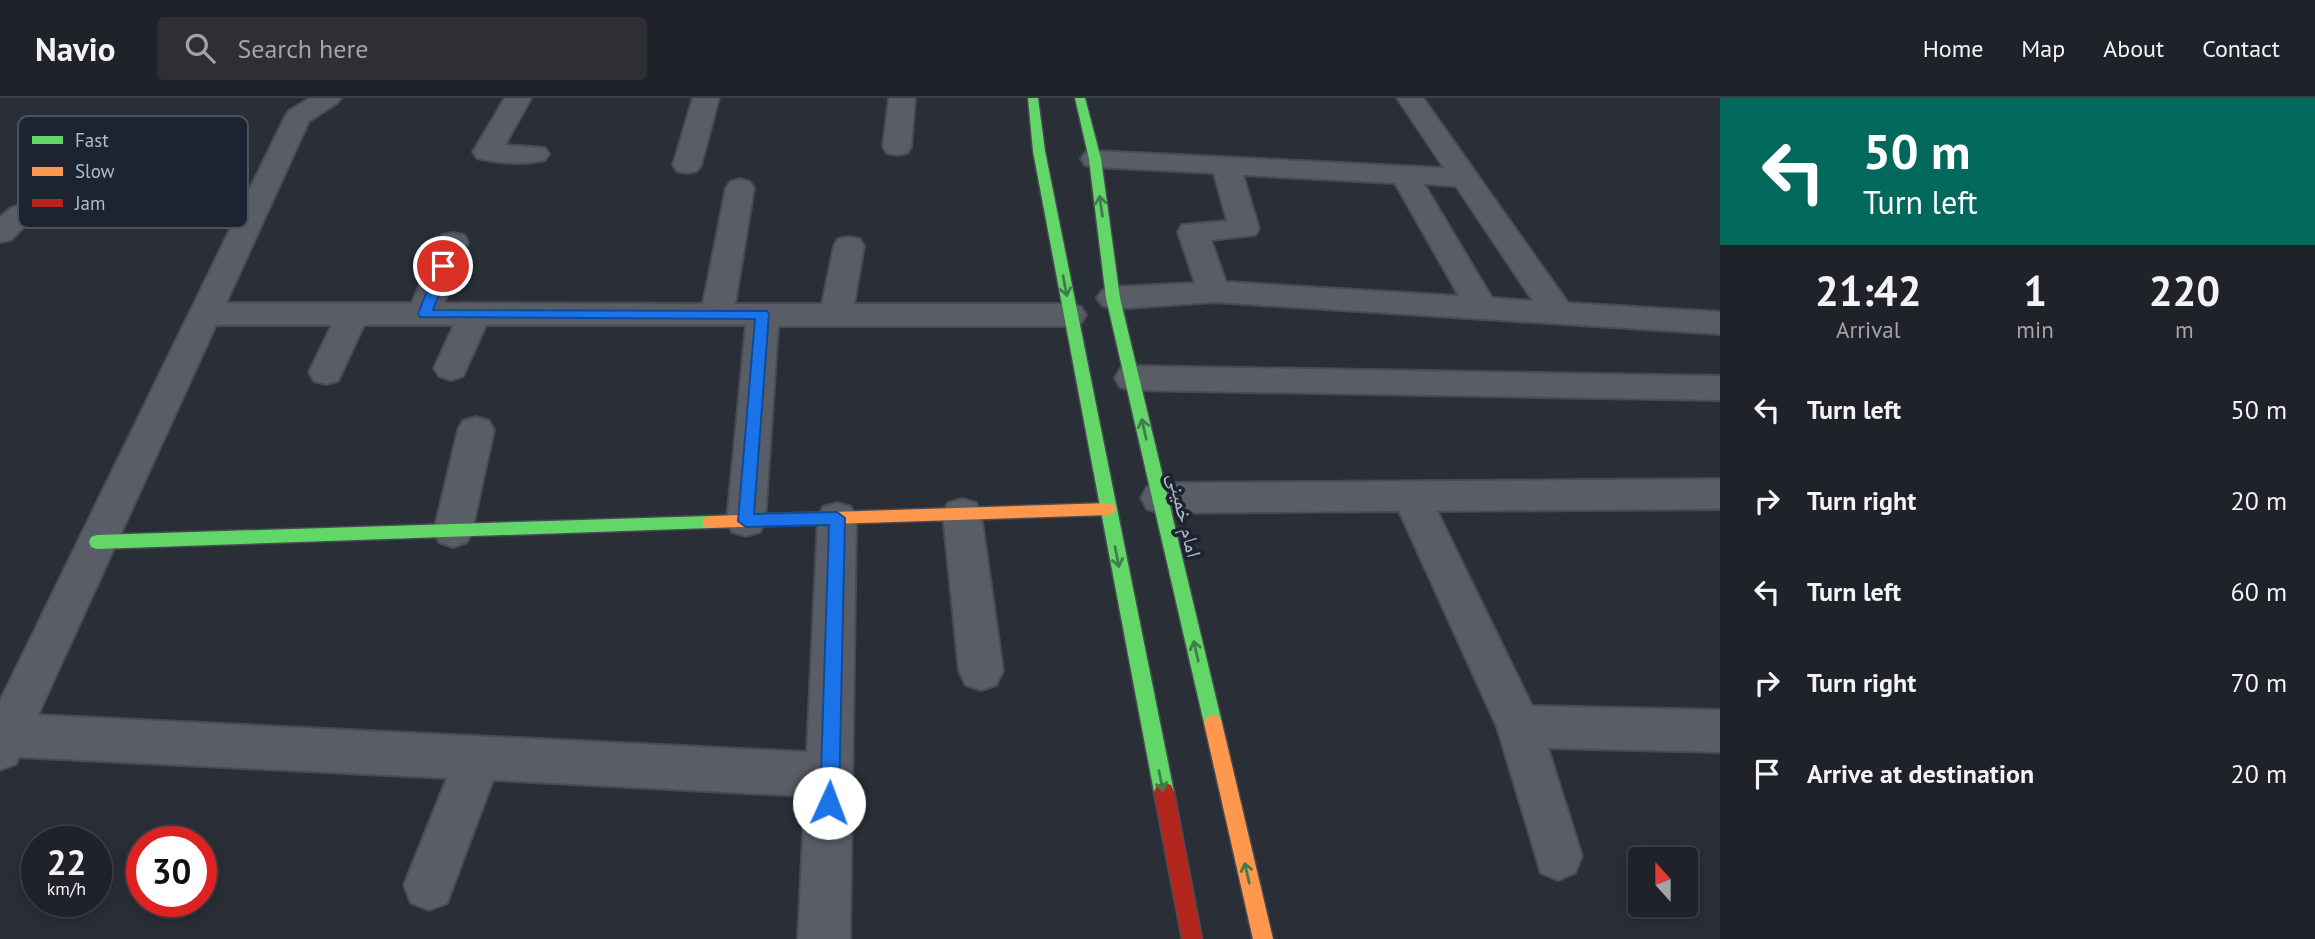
<!DOCTYPE html>
<meta charset="utf-8">
<style>
body{margin:0;font-family:"PT Sans","Noto Naskh Arabic",sans-serif;background:#2d2f35;color:#f1f3f6;height:100vh;display:flex;flex-direction:column;font-size:26px;white-space:nowrap}
*{box-sizing:border-box;margin:0}
p{font-size:23px;color:#a2a4a8}
.icon{flex:none;width:38px;height:38px;fill:none;stroke:currentColor;stroke-width:2;stroke-linecap:round;stroke-linejoin:round}
.map{position:relative;flex:1;overflow:hidden}
.panel{display:flex;flex-direction:column;background:#202229;width:595px}
.panel>*{flex:none}
.hud{background:#00695c;color:#fff;overflow:hidden}
.needle{width:46px;rotate:339deg}
.fabs{position:absolute;left:1628px;top:749px;display:grid;gap:14px}
.fabs a{display:grid;place-items:center;width:70px;height:70px;border-radius:7px;background:#202229;box-shadow:0 4px 18px #0003,0 0 0 2px #3d3f46;font-size:35px}
.speed{position:absolute;left:21px;top:728px;display:flex;gap:14px;font-size:35px;font-weight:700;text-align:center}
.speed>*{display:grid;place-content:center;width:91px;height:91px;border-radius:50%;background:#202229;box-shadow:0 4px 18px #0003,0 0 0 2px #3d3f46;line-height:1}
.speed small{font-size:18px;font-weight:400}
.speed .limit{border:10px solid #d22;background:#fff;color:#111}
.pin{position:absolute;display:grid;place-items:center;width:60px;height:60px;color:#fff;margin:-30px;border:4px solid #fff;border-radius:50%;box-shadow:0 2px 7px #0007}
.me{position:absolute;width:77px;margin:-38px;rotate:2deg;stroke-linejoin:round;filter:drop-shadow(0 0 5px #0008)}
.turn{display:flex;align-items:center;gap:24px;height:147px;padding:0 28px;font-size:32px}
.turn .icon{width:91px;height:91px;stroke-width:2.5}
.turn b{display:block;font-size:49px;line-height:60px}
.eta{display:flex;justify-content:space-evenly;align-items:center;height:119px;text-align:center}
.eta b{font-size:42px;font-weight:800;line-height:49px}
ul{padding:0;list-style:none}
li{display:flex;align-items:center;gap:21px;height:91px;padding:0 28px}
li div{flex:1}
li b{display:block;font-size:26px}
li em{font-style:normal}
header{display:flex;align-items:center;gap:42px;box-sizing:border-box;height:98px;padding:0 35px;background:#202229;border-bottom:2px solid #3d3f46}
header strong{font-size:33px}
nav{display:flex;gap:38px;margin-inline-start:auto;font-size:24px}
.search{width:490px;height:63px;background:#2d2f35;display:flex;align-items:center;gap:18px;box-sizing:border-box;padding:0 24px;border-radius:7px;color:#a2a4a8;font-size:26px}
main{display:flex;flex:1;min-height:0}
.map>svg:first-child{display:block}
.lines{fill:none;stroke-linecap:round;stroke-linejoin:round}
.street-casing{stroke:#484b53;stroke-width:4}
.fast-casing{stroke:#484b53;stroke-width:3}
.slow-casing{stroke:#484b53;stroke-width:3}
.jam-casing{stroke:#484b53;stroke-width:3}
.street{fill:#595d65;fill-rule:evenodd}
.fast{fill:#63d668;fill-rule:evenodd}
.slow{fill:#ff974d;fill-rule:evenodd}
.jam{fill:#b3261e;fill-rule:evenodd}
.oneway{stroke:#407d4c}
.route{fill:#1a73e8;stroke:#114b97;stroke-width:2}
.labels{text-anchor:middle;dominant-baseline:central;stroke-width:7;stroke-linejoin:round;paint-order:stroke}
.street-label{font-size:21px;fill:#b4bac7;stroke:#1d2431}
.key{fill:#1d2431;stroke:#4a515e;stroke-width:2}
.key-label{font-size:19px;fill:#b4bac7}
</style>
<header>
<strong>Navio</strong>
<div class="search"><svg class="icon" aria-label="search" viewBox="0 0 24 24"><circle cx="10" cy="10" r="6"/><path d="M15 15l6 6"/></svg>Search here</div>
<nav><a>Home</a><a>Map</a><a>About</a><a>Contact</a></nav>
</header>
<main>
<div class="map">
<svg width="1720" height="841" viewBox="0 0 1720 841">
<rect width="100%" height="100%" fill="#2a2e37"/>
<g class="lines">
<!-- street casing -->
<g class="street-casing">
<path id="street" d="M310,0H341L337,5L309,23L226,205H412L438,144L442,137L453,135L464,137L468,144L444,205L703,206L726,90L730,84L740,81L750,84L754,90L735,206H822L834,148L838,141L849,139L860,141L864,148L854,206H1070L1081,209L1086,217L1081,225L1070,228H778L765,423L760,434L746,438L732,434L727,423L746,227H486L463,278L451,282L439,278L434,270L454,227H364L338,283L326,286L314,283L309,274L332,227H216L38,617L807,654L818,420L823,409L837,405L851,409L856,420L850,841H798L805,698L493,682L447,805L429,812L411,805L404,787L447,680L19,659L16,666L0,672V603L285,19L289,13Z
M505,0H531L505,47L545,50L549,56L545,62C525,67 497,65 477,60L473,54Z
M693,0H719L701,67L697,73L687,75L677,73L673,67Z
M889,0H915L911,49L907,55L897,57L887,55L883,49Z
M1397,0H1423L1568,205L1720,214V236L1214,204L1113,211L1102,207L1097,200L1102,193L1113,189L1195,185L1178,134L1182,127L1227,123L1214,75L1095,69L1085,67L1081,61L1085,55L1095,53L1444,70ZM1243,77L1395,85L1459,198L1226,184L1211,142L1255,137L1259,131ZM1424,86L1456,88L1533,203L1492,200Z
M21,107L31,110L36,116L11,142L0,144V119L11,110Z
M1132,268L1720,278V302L1132,292L1120,289L1115,280L1120,271Z
M476,319L489,323L494,332L472,433L467,444L453,449L439,444L434,433L458,332L463,323Z
M1720,381V411L1437,413L1532,608L1720,612V654L1548,650L1582,758L1575,775L1558,782L1541,775L1497,629L1399,413L1160,415L1147,411L1141,400L1147,389L1160,385Z
M962,401L976,405L981,416L1003,573L996,587L981,592L966,587L959,573L943,416L948,405Z"/>
</g>
<!-- fast casing -->
<g class="fast-casing">
<path id="fast" d="M1028,0H1038L1045,53L1174,694L1171,701L1164,703L1157,701L1154,694L1033,53Z
M1075,0H1085L1101,61L1120,200L1222,625L1219,631L1213,633L1207,631L1204,625L1106,200L1089,61Z
M710,418L716,420L718,424L716,428L710,430L97,451L91,449L89,444L91,439L97,437Z"/>
</g>
<!-- slow casing -->
<g class="slow-casing">
<path id="slow" d="M1108,405L1114,407L1116,411L1114,415L1108,417L710,430L704,428L702,424L704,420L710,418Z
M1213,617L1219,619L1222,625L1273,841H1253L1204,625L1207,619Z"/>
</g>
<!-- jam casing -->
<g class="jam-casing">
<path id="jam" d="M1164,685L1171,687L1174,694L1202,841H1182L1154,694L1157,687Z"/>
</g>
<!-- street -->
<use href="#street" class="street"/>
<!-- fast -->
<use href="#fast" class="fast"/>
<!-- slow -->
<use href="#slow" class="slow"/>
<!-- jam -->
<use href="#jam" class="jam"/>
</g>
<!-- one-way arrows -->
<defs><path id="oneway-shaft" d="M-6 0H5M1.5-3L5.5 0L1.5 3" fill="none" stroke-width="1.6" stroke-linecap="round" stroke-linejoin="round" transform="scale(1.75)"/></defs>
<g class="oneway">
<use href="#oneway-shaft" transform="translate(1101 108) rotate(-98)"/>
<use href="#oneway-shaft" transform="translate(1065 188) rotate(79)"/>
<use href="#oneway-shaft" transform="translate(1144 331) rotate(-103)"/>
<use href="#oneway-shaft" transform="translate(1117 459) rotate(79)"/>
<use href="#oneway-shaft" transform="translate(1196 553) rotate(-103)"/>
<use href="#oneway-shaft" transform="translate(1161 683) rotate(79)"/>
<use href="#oneway-shaft" transform="translate(1247 775) rotate(-103)"/>
</g>
<!-- route -->
<path class="route" d="M443,164L450,168L433,212L767,213L769,216L754,416L837,414L845,420L839,705L836,711L829,714L822,711L820,705L829,427L746,429L738,423L755,221L420,219L418,216L437,168Z"/>
<g class="labels">
<!-- street labels -->
<g class="street-label">
<text transform="translate(1185 417) rotate(77)">امام خمینی</text>
</g>
</g>
<!-- legend -->
<rect x="18" y="18" width="230" height="112" rx="10" class="key"/>
<rect x="32" y="38" width="31" height="8" fill="#63d668"/>
<rect x="32" y="69" width="31" height="9" fill="#ff974d"/>
<rect x="32" y="101" width="31" height="8" fill="#b3261e"/>
<g class="key-label">
<text x="75" y="49">Fast</text>
<text x="75" y="80">Slow</text>
<text x="75" y="112">Jam</text>
</g>
</svg>
<div class="fabs">
<a><svg class="needle" viewBox="-14 -14 28 28"><path d="M0-13l5 13h-10z" fill="#e53935"/><path d="M0 13l5-13h-10z" fill="#a2a4a8"/></svg></a>
</div>
<div class="speed"><div>22<small>km/h</small></div><div class="limit">30</div></div>
<div class="pin" style="left:443px;top:168px;background:#d93025"><svg class="icon" aria-label="arrive" viewBox="0 0 24 24"><path d="M6 21V4h12l-3 4 3 4H6"/></svg></div>
<svg class="me" style="left:829px;top:705px" viewBox="-20 -20 40 40"><circle r="19" fill="#fff"/><path d="M0-13L10 11 0 6-10 11z" fill="#1a73e8"/></svg>
</div>
<section class="panel">
<div class="hud">
<div class="turn"><svg class="icon" aria-label="left" viewBox="0 0 24 24"><path d="M17 20v-9H6M10 6l-5 5 5 5"/></svg><div><b>50 m</b>Turn left</div></div>
</div>
<div class="eta">
<div><b>21:42</b><p>Arrival</p></div>
<div><b>1</b><p>min</p></div>
<div><b>220</b><p>m</p></div>
</div>
<ul>
<li><svg class="icon" aria-label="left" viewBox="0 0 24 24"><path d="M17 20v-9H6M10 6l-5 5 5 5"/></svg><div><b>Turn left</b></div><em>50 m</em></li>
<li><svg class="icon" aria-label="right" viewBox="0 0 24 24"><path d="M7 20v-9h11M14 6l5 5-5 5"/></svg><div><b>Turn right</b></div><em>20 m</em></li>
<li><svg class="icon" aria-label="left" viewBox="0 0 24 24"><path d="M17 20v-9H6M10 6l-5 5 5 5"/></svg><div><b>Turn left</b></div><em>60 m</em></li>
<li><svg class="icon" aria-label="right" viewBox="0 0 24 24"><path d="M7 20v-9h11M14 6l5 5-5 5"/></svg><div><b>Turn right</b></div><em>70 m</em></li>
<li><svg class="icon" aria-label="arrive" viewBox="0 0 24 24"><path d="M6 21V4h12l-3 4 3 4H6"/></svg><div><b>Arrive at destination</b></div><em>20 m</em></li>
</ul>
</section>
</main>
